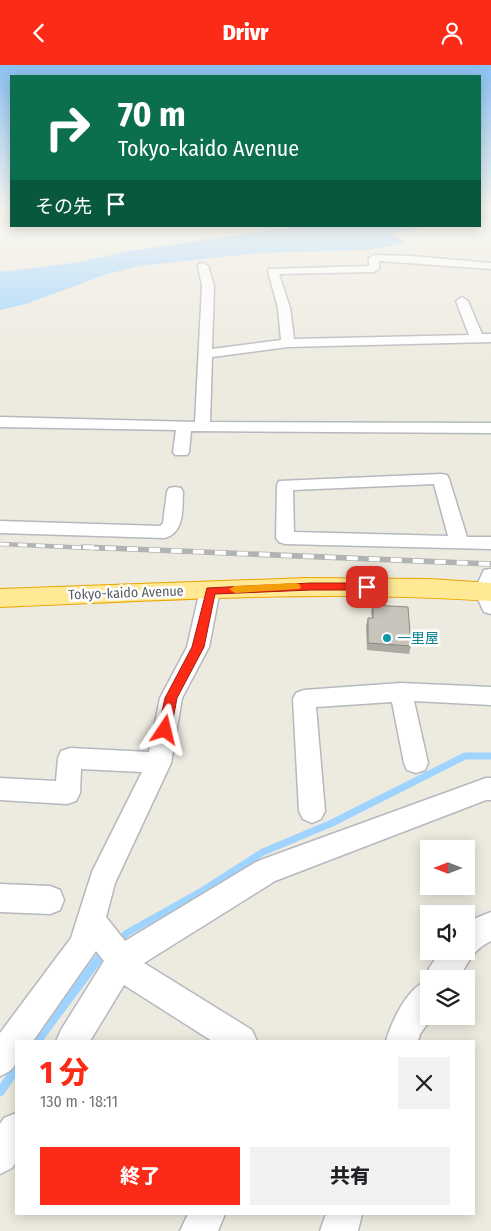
<!DOCTYPE html>
<html lang="ja">
<meta charset="utf-8">
<style>
body{margin:0;font-family:"Fira Sans Condensed","Noto Sans JP",sans-serif;background:#f2f2f2;color:#202124;height:100vh;display:flex;flex-direction:column;font-size:19px;white-space:nowrap}
*{box-sizing:border-box;margin:0}
p{font-size:16px;color:#757577}
.icon{flex:none;width:28px;height:28px;fill:none;stroke:currentColor;stroke-width:2;stroke-linecap:round;stroke-linejoin:round}
.map{position:relative;flex:1;overflow:hidden}
.sheet{position:absolute;left:15px;top:975px;width:460px;height:175px;display:flex;flex-direction:column;background:#fff;border-radius:0px;box-shadow:0 2px 12px #0003}
.sheet>*{flex:none}
.hud{position:absolute;left:10px;top:10px;width:471px;height:152px;border-radius:0px;box-shadow:0 2px 12px #0003;background:#0b6e4f;color:#fff;overflow:hidden}
.needle{width:32px;rotate:270deg}
.buttons{position:absolute;left:420px;top:775px;display:grid;gap:10px}
.buttons a{display:grid;place-items:center;width:55px;height:55px;border-radius:0px;background:#fff;box-shadow:0 2px 12px #0003;font-size:25px}
.pin{position:absolute;display:grid;place-items:center;width:42px;height:42px;color:#fff;margin:-21px;border-radius:10px;box-shadow:0 2px 8px #0006}
.me{position:absolute;width:55px;margin:-28px;rotate:10deg;stroke-linejoin:round;filter:drop-shadow(0 0 4px #0008)}
.turn{display:flex;align-items:center;gap:18px;height:105px;padding:0 25px;font-size:22px}
.turn .icon{width:65px;height:65px;stroke-width:2.5}
.turn b{display:block;font-size:35px;line-height:42px}
.then{display:flex;align-items:center;height:48px;padding:0 25px;background:#0003;gap:10px;font-size:19px}
.round{display:grid;place-items:center;flex:none;width:52px;height:52px;border-radius:0px;background:#f2f2f2}
.overview{display:flex;align-items:center;justify-content:space-between;height:85px;padding:0 25px}
h1{font-size:30px;font-weight:800;line-height:38px;color:#fb2b18}
.cta{display:flex;gap:10px;margin-top:auto;padding:10px 25px}
.cta a{flex:1;height:58px;border-radius:0px;background:#fb2b18;color:#fff;font-size:20px;font-weight:800;line-height:58px;text-align:center}
.cta a+a{background:#f2f2f2;color:#202124}
header{display:flex;justify-content:space-between;align-items:center;height:65px;padding:0 25px;background:#fb2b18;color:#fff;font-size:22px;font-weight:800}
.map>svg:first-child{display:block}
.water{fill:#9ed4ff}
.lines{fill:none;stroke-linecap:round;stroke-linejoin:round}
.stream-far1{stroke:#9ed4ff;stroke-width:7}
.stream{stroke:#9ed4ff;stroke-width:9}
.river{fill:#9ed4ff;fill-rule:evenodd}
.minor-casing{stroke:#b5b8be;stroke-width:3}
.trunk-casing{stroke:#eda400;stroke-width:2}
.minor{fill:#fff;fill-rule:evenodd}
.trunk{fill:#ffe994;fill-rule:evenodd}
.rail-far1-casing{stroke:#b2b3b3;stroke-width:4.5}
.rail-casing{stroke:#b2b3b3;stroke-width:5.5}
.rail-far1{stroke:#fff;stroke-width:3;stroke-dasharray:9;stroke-linecap:butt}
.rail{stroke:#fff;stroke-width:4;stroke-dasharray:11;stroke-linecap:butt}
.wall{fill:#aca9a2}
.building{fill:#c8c4bc;stroke:#8c8984}
.route{fill:#fb2b18;stroke:#a31c10}
.slow{fill:#f59e0b}
.culture-dot{fill:#0f9aa8;stroke:#fff;stroke-width:2}
.labels{text-anchor:middle;dominant-baseline:central;stroke-width:5;stroke-linejoin:round;paint-order:stroke}
.street-label{font-size:14px;fill:#585d62;stroke:#fff}
.culture-label{font-size:14px;fill:#0d838f;stroke:#fff;text-anchor:start}
</style>
<header><svg class="icon" aria-label="back" viewBox="0 0 24 24"><path d="M15 5l-7 7 7 7"/></svg>Drivr<svg class="icon" aria-label="person" viewBox="0 0 24 24"><circle cx="12" cy="8" r="4"/><path d="M4 21q1-7 8-7t8 7"/></svg></header>
<div class="map">
<svg width="491" height="1166" viewBox="0 0 491 1166">
<rect width="100%" height="100%" fill="#edeadf"/>
<!-- water -->
<path class="water" d="M300,161H382L404,178L367,185L258,188L140,201L107,209L26,239L0,245V207L74,198L130,186Z"/>
<g class="lines">
<!-- stream-far1 -->
<path class="stream-far1" d="M117,878L127,868L202,826L263,787L332,758L465,691H491"/>
<!-- stream -->
<path class="stream" d="M37,976L99,893L106,887
M0,1027L16,1004"/>
<!-- river -->
<path class="river" d="M491,143V151L480,153V144Z
M361,161H418L415,164L410,166L341,173L335,171L333,168L335,165Z"/>
<!-- minor casing -->
<g class="minor-casing">
<path id="minor" d="M0,143H11V148L0,149Z
M374,190L412,191L491,198V204L379,196V204L374,207L279,209L290,243L294,274L469,270L456,236L462,232L468,236L482,269H491V277L288,282L212,292L210,357L491,358V368L191,366L189,387L187,390H175L173,387L176,365L0,362V352L195,357L202,221L198,201L199,199L203,198L208,201L214,221L212,284L281,275L278,243L268,206L269,204L369,201V193Z
M441,409L447,410L449,414L467,472H491V484L285,479L279,477L276,473L277,420L279,416ZM434,419L448,471L294,467L293,425Z
M175,422L181,423L183,427C182,444 185,467 165,473L0,468V456L160,461L163,458L167,427L169,423Z
M491,504V549L484,547L474,526L484,505Z
M210,518L217,520L220,525L209,582L182,633L171,698L115,818L106,852L125,876L256,797L266,793L486,713H491V735H486L275,816L144,898L252,965L257,976H212L124,920L90,976H56L61,965L104,896L96,886L33,976H16C16,996 20,1003 0,1011V968L71,873L92,807L142,707L81,704L80,728L76,736L67,739L0,735V713L56,716L58,693L61,686L70,683L149,687L160,633L187,582L200,525L203,520Z
M401,618L491,622V640L414,636L428,698L425,705L416,708L407,705L404,698L392,637L316,642L325,746L321,754L312,758L303,754L299,746L293,634L296,628L304,625Z
M0,819L50,821L60,825L64,835L60,845L50,849L0,847Z
M491,847V876C472,885 469,897 458,914H429V951H433L420,969L418,976H386C391,957 407,924 426,916L429,903L441,886H466V857Z
M16,1048V1097L12,1103L0,1109V1059L4,1053Z
M188,1149H225L218,1166H180Z
M326,1149H362L358,1166H320Z"/>
</g>
<!-- trunk casing -->
<g class="trunk-casing">
<path id="trunk" d="M307,513L430,514L491,518V536C327,525 164,535 0,542V524Z"/>
</g>
<!-- minor -->
<use href="#minor" class="minor"/>
<!-- trunk -->
<use href="#trunk" class="trunk"/>
<!-- rail-far1 casing -->
<g class="rail-far1-casing">
<path id="rail-far1" d="M0,479L114,484"/>
</g>
<!-- rail casing -->
<g class="rail-casing">
<path id="rail" d="M83,482L491,499"/>
</g>
<!-- rail-far1 -->
<use href="#rail-far1" class="rail-far1"/>
<!-- rail -->
<use href="#rail" class="rail"/>
</g>
<!-- wall -->
<path class="wall" d="M373,540L411,581L409,589L367,585L366,561L368,553H372L371,547Z"/>
<!-- building -->
<path class="building" d="M373,540L408,542L411,581L368,578V553H373Z"/>
<!-- sky -->
<linearGradient id="sky" x2="0" y2="1"><stop stop-color="#8ac1f1"/><stop offset="0.47" stop-color="#f7f6f1"/><stop offset="1" stop-color="#f7f6f1" stop-opacity="0"/></linearGradient>
<rect width="491" height="307" fill="url(#sky)"/>
<!-- route -->
<path class="route" d="M311,518H367L372,522L367,525H311L215,529L204,582L177,633L171,665L169,669L165,671L160,669L158,665L165,633L192,582L207,523Z"/>
<!-- slow -->
<path class="slow" d="M296,518L299,519L301,522L299,524L235,528L229,524L235,521Z"/>
<!-- markers -->
<circle class="culture-dot" cx="387" cy="573" r="5"/>
<g class="labels">
<!-- street labels -->
<g class="street-label">
<text transform="translate(126 528) rotate(-2)">Tokyo-kaido Avenue</text>
</g>
<!-- culture labels -->
<g class="culture-label">
<text x="397" y="573">一里屋</text>
</g>
</g>
</svg>
<div class="buttons">
<a><svg class="needle" viewBox="-14 -14 28 28"><path d="M0-13l5 13h-10z" fill="#e53935"/><path d="M0 13l5-13h-10z" fill="#757577"/></svg></a>
<a><svg class="icon" aria-label="sound" viewBox="0 0 24 24"><path d="M4 9h4l5-4v14l-5-4H4zM17 9q2 3 0 6"/></svg></a>
<a><svg class="icon" aria-label="layers" viewBox="0 0 24 24"><path d="M12 4l9 5-9 5-9-5zM3 14l9 5 9-5"/></svg></a>
</div>
<div class="pin" style="left:367px;top:522px;background:#d93025"><svg class="icon" aria-label="arrive" viewBox="0 0 24 24"><path d="M6 21V4h12l-3 4 3 4H6"/></svg></div>
<svg class="me" style="left:165px;top:665px" viewBox="-20 -20 40 40"><path d="M0-17L14 15 0 8-14 15z" fill="#fb2b18" stroke="#fff" stroke-width="4"/></svg>
<div class="hud">
<div class="turn"><svg class="icon" aria-label="right" viewBox="0 0 24 24"><path d="M7 20v-9h11M14 6l5 5-5 5"/></svg><div><b>70 m</b>Tokyo-kaido Avenue</div></div>
<div class="then">その先<svg class="icon" aria-label="arrive" viewBox="0 0 24 24"><path d="M6 21V4h12l-3 4 3 4H6"/></svg></div>
</div>
<section class="sheet">
<div class="overview"><div><h1>1 分</h1><p>130 m · 18:11</p></div><a class="round"><svg class="icon" aria-label="close" viewBox="0 0 24 24"><path d="M6 6l12 12M18 6L6 18"/></svg></a></div>
<div class="cta"><a>終了</a><a>共有</a></div>
</section>
</div>
